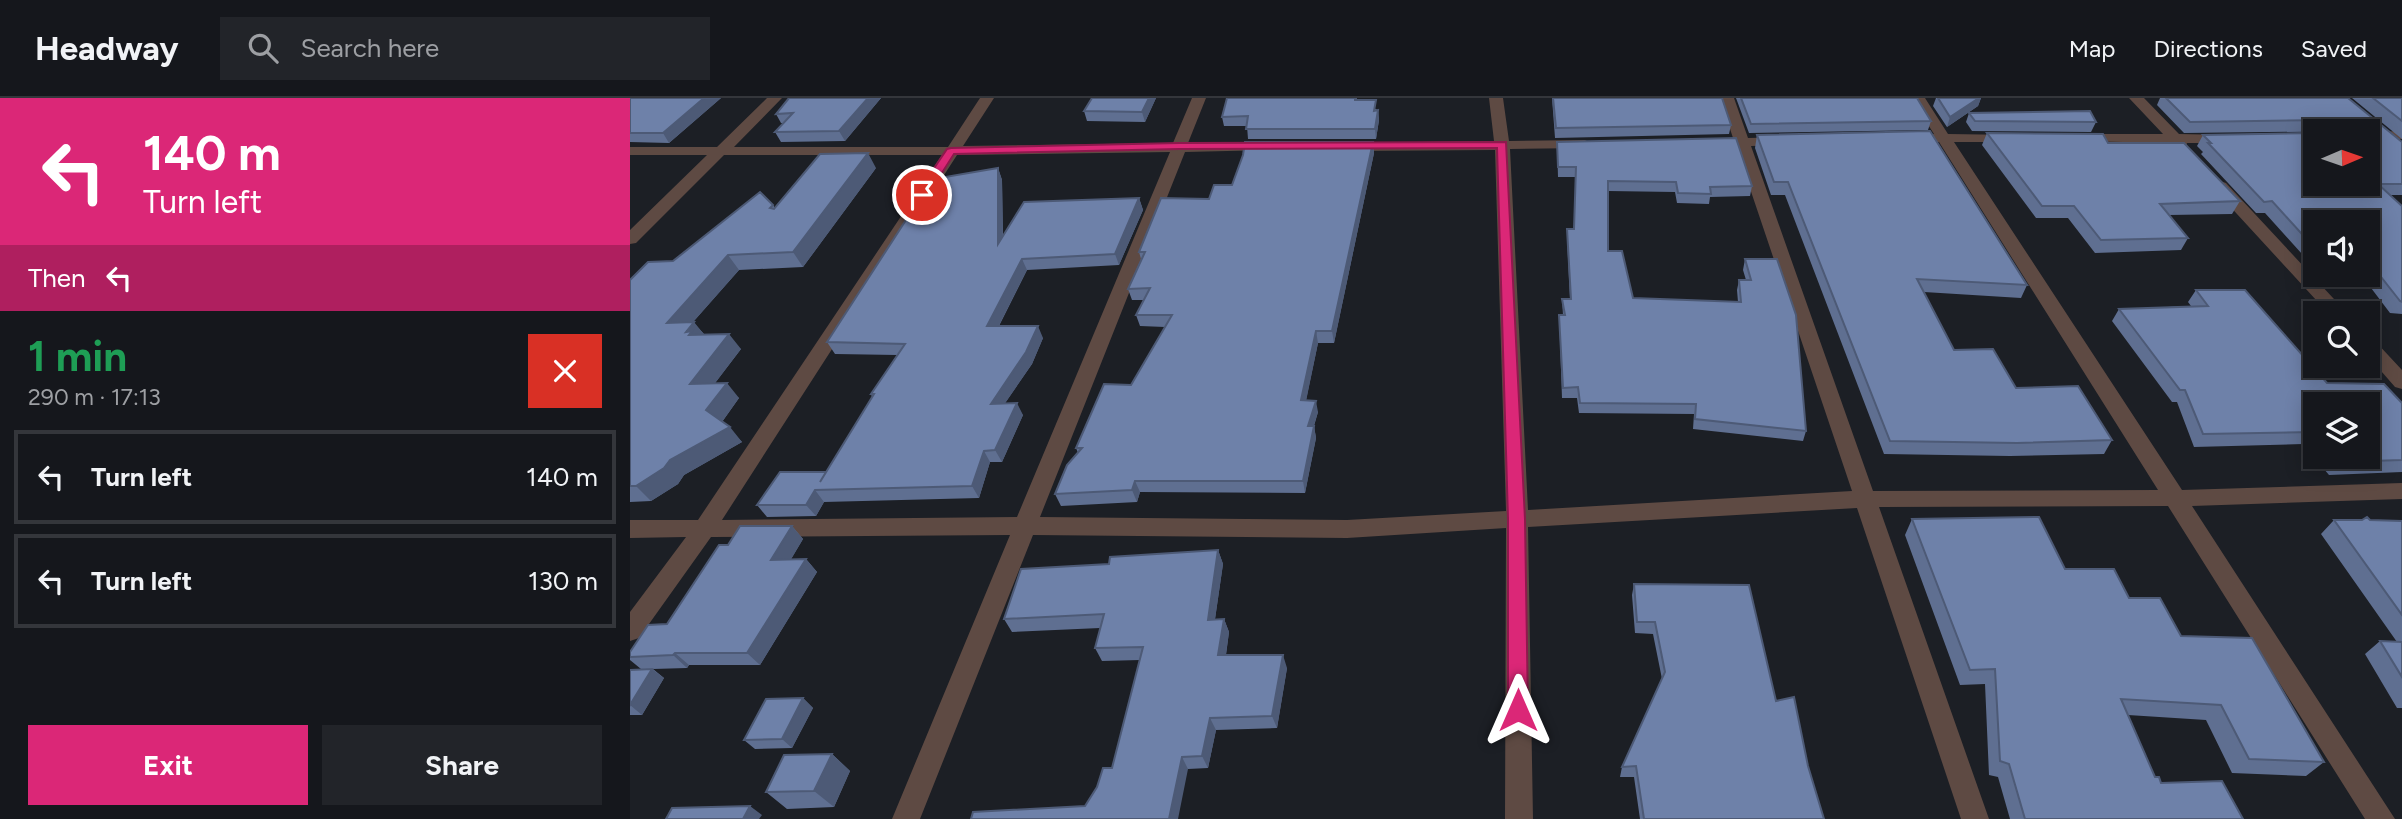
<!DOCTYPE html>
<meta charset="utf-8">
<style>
body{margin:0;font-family:Figtree,sans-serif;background:#222429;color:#f1f3f6;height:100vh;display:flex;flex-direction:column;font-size:26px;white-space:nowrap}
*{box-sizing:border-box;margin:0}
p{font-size:23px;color:#9d9fa3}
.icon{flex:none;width:38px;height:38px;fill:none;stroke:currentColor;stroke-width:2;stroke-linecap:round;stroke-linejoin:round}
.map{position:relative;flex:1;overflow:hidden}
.panel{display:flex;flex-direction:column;background:#15171c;width:630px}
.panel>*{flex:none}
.banner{background:#db2777;color:#fff;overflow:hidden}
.needle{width:46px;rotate:88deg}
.controls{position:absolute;left:1673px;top:21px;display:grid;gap:14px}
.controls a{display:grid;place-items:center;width:77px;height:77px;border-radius:0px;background:#15171c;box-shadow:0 4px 18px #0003,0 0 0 2px #34363b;font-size:35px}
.pin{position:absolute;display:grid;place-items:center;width:60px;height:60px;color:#fff;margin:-30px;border:4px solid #fff;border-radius:50%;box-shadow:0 2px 7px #0007}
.me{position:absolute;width:77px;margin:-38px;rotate:0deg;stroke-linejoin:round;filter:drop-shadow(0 0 5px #0008)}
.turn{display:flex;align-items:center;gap:24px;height:147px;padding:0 28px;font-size:32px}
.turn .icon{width:91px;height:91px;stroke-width:2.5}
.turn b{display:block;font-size:49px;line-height:60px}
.then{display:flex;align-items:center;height:66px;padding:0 28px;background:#0003;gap:14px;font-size:26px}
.round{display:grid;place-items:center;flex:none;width:74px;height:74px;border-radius:0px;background:#222429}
.summary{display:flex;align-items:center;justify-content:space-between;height:119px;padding:0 28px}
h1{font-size:42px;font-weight:700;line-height:52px;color:#1e9e55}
.button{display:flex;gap:14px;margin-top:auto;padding:14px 28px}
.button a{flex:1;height:80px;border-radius:0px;background:#db2777;color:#fff;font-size:28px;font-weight:700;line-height:80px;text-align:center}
.button a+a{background:#222429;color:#f1f3f6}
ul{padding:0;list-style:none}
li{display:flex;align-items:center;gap:21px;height:94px;margin:0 14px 10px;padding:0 14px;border:4px solid #34363b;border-radius:0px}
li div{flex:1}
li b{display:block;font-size:26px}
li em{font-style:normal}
header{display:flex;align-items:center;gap:42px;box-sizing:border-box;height:98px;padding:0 35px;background:#15171c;border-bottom:2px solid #34363b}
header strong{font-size:33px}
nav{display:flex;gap:38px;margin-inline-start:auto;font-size:24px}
.search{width:490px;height:63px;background:#222429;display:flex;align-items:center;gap:18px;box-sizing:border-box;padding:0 24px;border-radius:0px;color:#9d9fa3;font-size:26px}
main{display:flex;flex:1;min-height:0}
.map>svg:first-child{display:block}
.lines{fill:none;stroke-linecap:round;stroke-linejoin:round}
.minor{fill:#5e4a43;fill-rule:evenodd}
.wall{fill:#5f6f91;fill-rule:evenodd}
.shaded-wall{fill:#4d5a76}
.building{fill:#6e81a9;stroke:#4d5a76;stroke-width:2}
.route{fill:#db2777;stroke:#8e194d;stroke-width:2}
</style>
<header>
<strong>Headway</strong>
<div class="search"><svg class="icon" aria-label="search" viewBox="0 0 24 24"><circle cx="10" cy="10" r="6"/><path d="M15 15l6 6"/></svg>Search here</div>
<nav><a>Map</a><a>Directions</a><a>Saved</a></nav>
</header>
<main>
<section class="panel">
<div class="banner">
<div class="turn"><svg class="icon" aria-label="left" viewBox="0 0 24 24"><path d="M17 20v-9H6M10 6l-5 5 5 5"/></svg><div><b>140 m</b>Turn left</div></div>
<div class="then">Then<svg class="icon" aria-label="left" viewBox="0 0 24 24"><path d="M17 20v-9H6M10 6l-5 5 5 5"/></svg></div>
</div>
<div class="summary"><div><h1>1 min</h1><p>290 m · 17:13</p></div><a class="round" style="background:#d93025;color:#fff"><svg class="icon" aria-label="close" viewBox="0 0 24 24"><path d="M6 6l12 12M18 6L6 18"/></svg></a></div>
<ul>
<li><svg class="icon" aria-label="left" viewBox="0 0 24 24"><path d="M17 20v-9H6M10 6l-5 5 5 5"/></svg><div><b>Turn left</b></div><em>140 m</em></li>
<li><svg class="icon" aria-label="left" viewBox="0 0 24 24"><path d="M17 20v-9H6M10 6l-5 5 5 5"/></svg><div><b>Turn left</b></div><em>130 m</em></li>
</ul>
<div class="button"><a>Exit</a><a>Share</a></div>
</section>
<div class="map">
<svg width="1772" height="721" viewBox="0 0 1772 721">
<rect width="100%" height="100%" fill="#1c1f25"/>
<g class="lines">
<!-- minor -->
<path class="minor" d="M137,0H152L104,49H318L350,0H364L333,48L543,45L562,0H576L558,45L640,44L647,48L640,52L555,54L410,419L717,422L876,413L865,52L715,53L708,49L715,45L864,43L859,0H873L879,43L955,42L962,46L955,50L880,51L898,412L1222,393L1106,49H1078L1071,45L1078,41L1103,40L1090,0H1104L1118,40L1155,39L1162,43L1155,47L1121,48L1243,393L1528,392L1309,44H1274L1267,40L1274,36H1304L1281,0H1295L1318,36L1387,37L1389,40L1387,43L1382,44H1324L1552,392L1772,385V401L1562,408L1765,721H1735L1538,408L1249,409L1359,721H1331L1227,410L898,429L903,721H875L876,430L717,440L403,437L290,721H262L380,437L81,439L9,540L0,543V514L56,439L0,440V422H68L312,57H94L6,145L0,146V132L77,57H0V49H87ZM540,54L387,419L92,422L327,57Z
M1499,0H1514L1549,36L1599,37L1606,41L1599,45H1557L1556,50L1551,51L1541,45L1444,43L1442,40L1444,37L1449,36H1533Z
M1772,33V41L1738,42V34Z
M1590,83L1596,85L1717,215H1698L1584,91L1582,88L1584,85Z
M1738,241L1745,243L1772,272V291L1765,289L1738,258Z"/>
</g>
<!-- wall -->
<path class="wall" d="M0,0H91L39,45L0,44Z
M159,0H251L215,43L151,44L145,34L153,25H151L146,16Z
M462,0H526L515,24L457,23L454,13Z
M597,0H727L726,2L748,12L749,22L746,41H618L617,28H594L592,19Z
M922,0H1092L1101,27L1099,36L925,40Z
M1106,0H1287L1301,23L1298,32L1119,35Z
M1306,0H1351L1348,8L1317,29L1303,8Z
M1530,0H1718L1772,44V97H1760L1772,108V216L1760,215L1735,182L1710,181L1706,177H1738V124H1685V156H1672L1635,115H1626L1571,56L1573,54L1567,48L1573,37L1738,33L1554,35L1527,7Z
M1722,0H1772V41Z
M1339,15L1466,24L1461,34L1342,33L1336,24Z
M1357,35L1610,103L1602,116L1539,117L1558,140L1551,152L1465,155L1438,120H1406L1352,47Z
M1127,37L1397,187L1391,200L1294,194L1324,252L1386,290L1482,342L1474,356L1380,358L1254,356L1155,97H1141L1125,50Z
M743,44L744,55L704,245H688L676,302L688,314L684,328L686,340L675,395L510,394L507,404L431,408L425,396L448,355L446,350L501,287L535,229L510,228L506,217L514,202H502L498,191L511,161L509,154L579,101L602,87Z
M927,44L1122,88L1120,98L1080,99L1079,106L1047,105L1045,94L978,93V153L1003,200L1108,204L1107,192L1109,182H1116L1113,172L1115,161L1176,333L1173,343L1063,331L1064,316L949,315L947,300H932L929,217H933L932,201H940L937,141V131H944L946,79H928Z
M246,70L173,169L109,172L63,224L74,236L111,251L85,285L109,300L92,324L112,344L54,377L48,386L21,403L0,404V182L43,163L143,107L145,110Z
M368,70L372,82L373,138L509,100L513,112L489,167L397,172L369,228L413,240L402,266L375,305L393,317L372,364H360L349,400L194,404L186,418L137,419L127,407L196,374L242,299L241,296L267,257L205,256L197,244L311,104Z
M1566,192L1697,285L1772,305V374L1699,377L1673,346L1564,349L1547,304H1542L1482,223L1489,211L1561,208L1558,204ZM1685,306L1738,359H1685Z
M1282,421L1435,471L1499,500L1551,538L1694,664L1676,678L1602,675L1576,622L1498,617L1525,679L1531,685L1613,721H1380L1368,679L1359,677L1355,586L1330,587L1275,437Z
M1704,422L1772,423V610H1767L1735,556L1750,543L1767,544L1691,436Z
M162,428L173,441L161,461H176L187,474L130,567H59L57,570L23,571L34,580L12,617H0V572L11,571L0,562V554L37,526L98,447Z
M588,452L593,466L585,521H594L599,534L596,557L657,570L647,630L586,632L578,670L558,671L455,708L482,670L510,562L472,563L465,550L470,530L382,534L374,521L479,466Z
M1004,486L1146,603L1178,668L1194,721H1010L1004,679H990L992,669L1032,581L1023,536L1005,535L1002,497Z
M173,600L183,610L162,650L125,651L114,642Z
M202,656L220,673L204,709L157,711L136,694Z"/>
<!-- shaded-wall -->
<path class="shaded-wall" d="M74,0H91L39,45L33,35Z
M238,0H251L215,43L209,33Z
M519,0H526L515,24L512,14Z
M1349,0H1351L1348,8L1317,29L1320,19Z
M748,12L749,22L746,41L745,31Z
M743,44L744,55L704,245L702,233Z
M238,55L246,70L173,169L163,154Z
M368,70L372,82L373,157L368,146Z
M509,100L513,112L489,167L485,156Z
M98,157L109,172L49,240L37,225Z
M392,161L397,172L363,239L357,228Z
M64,224L76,239L74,249L56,234Z
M408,228L413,240L402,266L367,317L361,306Z
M686,233L688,245L674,313L671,302Z
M99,236L111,251L73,301L60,286Z
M97,285L109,300L89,328L76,312Z
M686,303L688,314L680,340L678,328Z
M387,305L393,317L372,364L365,352Z
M684,328L686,340L675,395L673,383Z
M100,329L112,344L54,377L48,386L21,403L6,388L40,362Z
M354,353L360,364L349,400L342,388Z
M505,383L510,394L507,404L502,392Z
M185,392L194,404L186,418L176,407Z
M162,428L173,441L153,475L141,462Z
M588,452L593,466L583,535L578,522Z
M176,461L187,474L130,567L117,555Z
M594,521L599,534L594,570L588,557Z
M45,555L59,567L57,570L43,557Z
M653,557L657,570L647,630L642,618Z
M22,571L34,580L12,617L0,607Z
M173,600L183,610L162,650L152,641Z
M580,620L586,632L578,670L572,658Z
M202,656L220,673L204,709L184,693Z
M552,659L558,671L548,721H539Z
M120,708L132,717L129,721H113Z"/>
<!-- building -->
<path class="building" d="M0,0H74L33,35H0Z
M159,0H238L209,33L145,34L163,15L146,16Z
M462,0H519L512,14L454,13Z
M597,0H725V2H746L744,13L748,12L745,31H616L618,18L592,19Z
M923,0H1092L1101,27L926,30Z
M1111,0H1287L1301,23L1121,26Z
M1308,0H1349L1320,19Z
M1536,0H1718L1772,44V86H1748L1772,108V204L1770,203L1744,170H1738V124H1685V145H1680L1642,103L1634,104L1578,45H1581L1573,37L1685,35V86H1738V33H1694L1695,32L1694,22L1560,24Z
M1743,0H1772V23Z
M1460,13L1466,24L1345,23L1339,15Z
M1300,33L1397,187L1287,181L1324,252L1363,251L1386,290L1448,288L1482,342L1387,345L1260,343L1158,84H1144L1127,37Z
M1357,35L1473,36L1478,45H1554L1610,103L1530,106L1558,140L1471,142L1444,108H1412Z
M1106,40L1122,88L1080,89L1081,96L1048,95L1046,84L978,83V153H992L1003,200L1111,204L1109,182H1121L1115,161H1147L1166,217L1176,333L1065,321L1066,306L950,305L948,289L933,290L929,217H935L932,201H941L937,131H944L946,69H928L927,44Z
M615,44H743L702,233H686L671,302L686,303L678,328H684L673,383H505L502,392L425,396L437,367L452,350H446L474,286L501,287L542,217H506L520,190L498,191L515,154H509L531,100L579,101L584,87H602L613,57Z
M238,55L163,154L98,157L37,225L64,224L56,234L62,233L59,237L99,236L60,286L97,285L76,312L100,329L40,362L34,370L6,388H0V182L18,164L43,163L130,94L143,107L140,110L144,111L190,56Z
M368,70V146L394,104L509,100L485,156L392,161L357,228H408L396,254L361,306L387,305L365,352L354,353L342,388L185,392L176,407H127L150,374H196L190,384L244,296H241L275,246L197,244L287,105L311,104L315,79Z
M1566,192H1615L1697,285L1754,286L1772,305V362L1710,364L1705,359H1738V306H1685V335L1684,334L1573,336L1555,292H1550L1489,211L1578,208Z
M1409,419L1435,471H1484L1499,500H1530L1551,538L1622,540L1694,664L1619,661L1591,607L1491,601L1525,679H1529L1531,685L1592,683L1613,721H1395L1379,666L1370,663L1365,571L1340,572L1282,421Z
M1737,419L1740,422L1772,423V517L1704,422H1732Z
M110,428H162L141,462L176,461L117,555H45L43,557L0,559V554L18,527L37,526L89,447H98Z
M588,452L578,522L594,521L588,557H653L642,618L580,620L572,658L552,659L539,721H341L343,714L455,708L467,689L473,670H482L513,549L465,550L474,516L374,521L391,471L479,466L480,459Z
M1004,486L1119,487L1146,603L1164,599L1178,668L1194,721H1014L1006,668L992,669L1035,574L1025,524H1007Z
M1750,543L1772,544V579Z
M22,571L0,607V572Z
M173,600L152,641L114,642L136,601Z
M202,656L184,693L136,694L154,657Z
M120,708L113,721H36L42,710Z"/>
<!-- route -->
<path class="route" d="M876,44L895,421L898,612L895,618L888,621L881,618L878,612V421L867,50L549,51L324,56L296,100L286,97L317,51L321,50L549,45Z"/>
</svg>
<div class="controls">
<a><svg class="needle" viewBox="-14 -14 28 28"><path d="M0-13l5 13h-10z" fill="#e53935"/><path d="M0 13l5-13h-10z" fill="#9d9fa3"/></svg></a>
<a><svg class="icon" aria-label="sound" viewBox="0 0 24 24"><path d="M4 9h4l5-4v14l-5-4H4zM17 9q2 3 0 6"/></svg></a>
<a><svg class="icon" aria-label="search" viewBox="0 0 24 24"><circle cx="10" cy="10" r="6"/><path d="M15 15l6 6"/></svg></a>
<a><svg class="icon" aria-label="layers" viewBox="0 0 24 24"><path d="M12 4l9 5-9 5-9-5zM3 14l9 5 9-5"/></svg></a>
</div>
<div class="pin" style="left:292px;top:97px;background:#d93025"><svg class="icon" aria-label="arrive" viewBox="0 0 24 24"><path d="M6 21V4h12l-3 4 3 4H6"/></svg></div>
<svg class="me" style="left:888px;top:612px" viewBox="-20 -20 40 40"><path d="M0-17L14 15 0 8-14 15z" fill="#db2777" stroke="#fff" stroke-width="4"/></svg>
</div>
</main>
